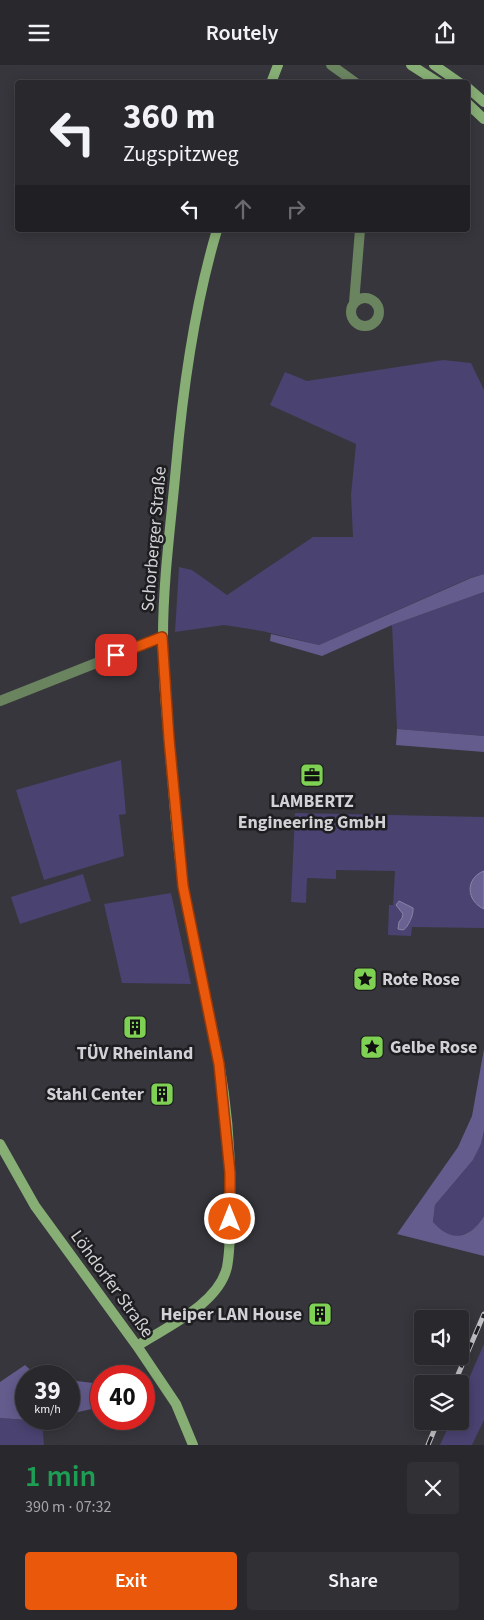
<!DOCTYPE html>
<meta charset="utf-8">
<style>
body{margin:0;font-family:"Source Sans 3",sans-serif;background:#313035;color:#f1f3f6;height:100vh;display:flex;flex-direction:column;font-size:19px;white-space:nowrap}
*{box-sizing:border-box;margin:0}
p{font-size:16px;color:#a5a6aa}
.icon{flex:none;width:28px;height:28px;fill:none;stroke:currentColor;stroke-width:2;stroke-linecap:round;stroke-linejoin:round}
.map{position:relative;height:1380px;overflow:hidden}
.panel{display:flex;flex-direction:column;background:#29282d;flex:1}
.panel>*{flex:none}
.banner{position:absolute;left:15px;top:15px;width:455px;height:152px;border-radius:5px;box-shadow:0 2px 12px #0003,0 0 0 1px #454449;background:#29282d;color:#f1f3f6;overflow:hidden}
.tools{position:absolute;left:414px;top:1245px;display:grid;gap:10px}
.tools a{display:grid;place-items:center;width:55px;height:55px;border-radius:5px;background:#29282d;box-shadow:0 2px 12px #0003,0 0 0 1px #454449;font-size:25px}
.speed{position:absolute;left:15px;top:1300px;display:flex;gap:10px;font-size:25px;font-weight:700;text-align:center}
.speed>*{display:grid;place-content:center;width:65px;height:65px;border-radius:50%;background:#29282d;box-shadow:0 2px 12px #0003,0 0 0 1px #454449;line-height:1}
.speed small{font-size:12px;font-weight:400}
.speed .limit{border:8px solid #d22;background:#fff;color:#111}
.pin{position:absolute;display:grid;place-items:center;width:42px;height:42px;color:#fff;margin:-21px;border-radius:10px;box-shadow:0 2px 8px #0006}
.me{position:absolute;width:55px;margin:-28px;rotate:0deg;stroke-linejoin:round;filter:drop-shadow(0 0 4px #0008)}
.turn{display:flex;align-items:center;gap:18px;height:105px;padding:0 25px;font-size:22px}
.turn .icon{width:65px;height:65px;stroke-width:2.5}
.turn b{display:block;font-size:35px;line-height:42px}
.lanes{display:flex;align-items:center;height:48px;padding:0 25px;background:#0003;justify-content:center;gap:25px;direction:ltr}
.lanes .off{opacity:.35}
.round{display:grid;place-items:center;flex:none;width:52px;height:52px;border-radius:5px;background:#313035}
.headline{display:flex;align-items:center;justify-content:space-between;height:85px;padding:0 25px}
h1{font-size:30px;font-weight:600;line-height:38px;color:#1e9e55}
.primary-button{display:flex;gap:10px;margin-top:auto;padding:10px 25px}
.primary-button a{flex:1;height:58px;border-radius:5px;background:#ea580c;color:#fff;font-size:20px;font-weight:600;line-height:58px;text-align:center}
.primary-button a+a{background:#313035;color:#f1f3f6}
header{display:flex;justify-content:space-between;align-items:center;height:65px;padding:0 25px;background:#29282d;font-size:22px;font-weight:600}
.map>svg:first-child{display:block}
.green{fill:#4a4270}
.forest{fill:#645c8d}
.water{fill:#6a6293;stroke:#8984a7}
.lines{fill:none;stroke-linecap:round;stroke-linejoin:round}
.street{stroke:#6b8460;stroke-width:10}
.secondary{stroke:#87af75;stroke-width:10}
.rail-casing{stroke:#c1c0c5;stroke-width:5}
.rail{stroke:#1e1e21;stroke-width:3;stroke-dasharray:9;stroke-linecap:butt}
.route-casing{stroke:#983908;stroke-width:12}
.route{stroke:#ea580c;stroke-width:9}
.labels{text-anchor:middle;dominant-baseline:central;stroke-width:5;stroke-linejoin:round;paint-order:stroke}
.street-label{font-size:18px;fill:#d2d2d6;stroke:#1e1e21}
.poi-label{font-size:18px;font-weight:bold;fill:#d2d2d6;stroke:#1e1e21}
</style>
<header><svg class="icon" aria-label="menu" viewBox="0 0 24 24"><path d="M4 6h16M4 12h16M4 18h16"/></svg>Routely<svg class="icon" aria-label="share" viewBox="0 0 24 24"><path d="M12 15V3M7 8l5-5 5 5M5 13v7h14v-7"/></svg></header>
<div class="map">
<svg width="484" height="1380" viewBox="0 0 484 1380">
<rect width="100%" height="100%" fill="#37363c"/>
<!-- green -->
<path class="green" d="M443,295L471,298L484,325V509L470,513L319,580L262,566L224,560L175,567L179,502L192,505L227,530L313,472H353L351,430L356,379L270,340L285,307L307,316Z
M484,527V671L397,664L392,560Z
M121,695L126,749L119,750L124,791L44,815L16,725Z
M295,748L484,752V863L412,862L411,871L388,870L389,840H393L395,806L336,805V814L307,813L306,838L291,837Z
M83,809L91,836L20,859L11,832Z
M171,828L191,919L122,918L104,839Z
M484,1066V1151C470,1174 451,1178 433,1158L435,1140L473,1095L481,1079Z
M484,1279V1355L472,1380H440L451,1356H460V1334Z
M0,1353L42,1356L44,1380H0Z"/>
<!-- forest -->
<path class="forest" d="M484,509V527L392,560L322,591L270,576L271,569L319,580L471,513Z
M397,664L484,671V687L396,680Z
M484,984V1066L481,1079L473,1095L435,1140L433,1157C451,1178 470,1174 484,1151V1191L397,1169L458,1082L472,1051Z
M25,1300L37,1311H26V1354H50L42,1356L0,1353V1317Z
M69,1315L101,1319V1342L69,1349Z"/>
<!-- water -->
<path class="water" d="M484,806V844C466,836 465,813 484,806Z
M399,836L413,843C414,849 408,863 403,865L398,864L399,857L402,853L403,849L396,840Z"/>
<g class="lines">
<!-- street -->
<path class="street" d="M331,0L356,18
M351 247a14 14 0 1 1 28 0a14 14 0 1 1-28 0Z
M354,238L360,165
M0,636L162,572"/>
<!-- secondary -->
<path class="secondary" d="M411,0L439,18
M434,0L460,18
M271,18L278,0
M468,23L484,37
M468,39L484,54
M0,1079L35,1141L137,1281L176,1339L193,1380
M137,1281C166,1262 219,1239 227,1202C231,1181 230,1158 230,1137C231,1091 227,1042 219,997C208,939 194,882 184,824C177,783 175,742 171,701C168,658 162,615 163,572C163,515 171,458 176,402C183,322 194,242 217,165"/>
<!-- rail casing -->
<g class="rail-casing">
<path id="rail" d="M454,1319L484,1249
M428,1380L438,1356"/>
</g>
<!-- rail -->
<use href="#rail" class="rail"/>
</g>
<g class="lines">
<!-- route casing -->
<g class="route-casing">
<path id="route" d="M116,590L162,572L169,674L183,821L219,999L230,1108V1154"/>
</g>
<!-- route -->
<use href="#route" class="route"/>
</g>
<!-- icons -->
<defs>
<g id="office-square" transform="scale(1.25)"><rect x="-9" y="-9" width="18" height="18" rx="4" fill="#7ed153" stroke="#1e1e21"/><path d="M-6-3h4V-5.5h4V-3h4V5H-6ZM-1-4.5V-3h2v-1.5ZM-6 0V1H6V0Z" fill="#111"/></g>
<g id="sight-square" transform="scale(1.25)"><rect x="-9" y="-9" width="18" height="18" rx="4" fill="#7ed153" stroke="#1e1e21"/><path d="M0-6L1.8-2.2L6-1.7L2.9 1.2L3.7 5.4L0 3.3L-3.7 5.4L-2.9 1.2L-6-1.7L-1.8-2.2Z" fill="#111"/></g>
<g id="building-square" transform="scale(1.25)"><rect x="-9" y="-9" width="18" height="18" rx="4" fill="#7ed153" stroke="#1e1e21"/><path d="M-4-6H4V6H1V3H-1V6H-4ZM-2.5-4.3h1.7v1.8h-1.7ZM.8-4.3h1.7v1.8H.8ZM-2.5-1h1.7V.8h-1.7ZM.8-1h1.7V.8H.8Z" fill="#111"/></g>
</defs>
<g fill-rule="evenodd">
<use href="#office-square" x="312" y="710"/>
<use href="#sight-square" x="365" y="914"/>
<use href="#building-square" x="135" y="962"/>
<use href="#sight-square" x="372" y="982"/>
<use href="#building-square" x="162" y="1029"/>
<use href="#building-square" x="320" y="1249"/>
</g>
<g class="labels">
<!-- street labels -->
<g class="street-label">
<text transform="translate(154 474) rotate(-85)">Schorberger Straße</text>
<text transform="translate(112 1219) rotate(54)">Löhdorfer Straße</text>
</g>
<!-- poi labels -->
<g class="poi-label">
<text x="312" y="736">LAMBERTZ<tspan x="312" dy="21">Engineering GmbH</tspan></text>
<text x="382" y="914" text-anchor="start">Rote Rose</text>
<text x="390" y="982" text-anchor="start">Gelbe Rose</text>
<text x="135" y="988">TÜV Rheinland</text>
<text x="144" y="1029" text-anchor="end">Stahl Center</text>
<text x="302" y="1249" text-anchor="end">Heiper LAN House</text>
</g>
</g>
</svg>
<div class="tools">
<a><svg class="icon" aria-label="sound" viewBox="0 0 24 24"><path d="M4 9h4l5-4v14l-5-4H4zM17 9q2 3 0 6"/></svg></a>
<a><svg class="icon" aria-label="layers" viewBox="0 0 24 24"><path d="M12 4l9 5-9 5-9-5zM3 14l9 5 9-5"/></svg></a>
</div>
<div class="speed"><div>39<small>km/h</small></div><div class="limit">40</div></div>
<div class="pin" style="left:116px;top:590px;background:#d93025"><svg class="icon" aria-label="arrive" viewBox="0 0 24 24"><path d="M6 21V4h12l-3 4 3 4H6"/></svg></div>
<svg class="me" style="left:230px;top:1154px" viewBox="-20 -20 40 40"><circle r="17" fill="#ea580c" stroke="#fff" stroke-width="3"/><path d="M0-11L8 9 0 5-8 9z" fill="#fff"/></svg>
<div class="banner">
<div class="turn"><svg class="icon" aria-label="left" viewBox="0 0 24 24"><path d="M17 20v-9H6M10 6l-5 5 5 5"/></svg><div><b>360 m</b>Zugspitzweg</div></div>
<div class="lanes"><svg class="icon" aria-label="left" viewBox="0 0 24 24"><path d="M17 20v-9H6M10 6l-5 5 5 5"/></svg><svg class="icon off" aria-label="ahead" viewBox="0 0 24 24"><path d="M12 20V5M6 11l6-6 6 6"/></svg><svg class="icon off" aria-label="right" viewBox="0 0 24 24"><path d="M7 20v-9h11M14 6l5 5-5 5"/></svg></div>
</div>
</div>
<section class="panel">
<div class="headline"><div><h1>1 min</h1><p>390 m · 07:32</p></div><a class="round"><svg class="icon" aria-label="close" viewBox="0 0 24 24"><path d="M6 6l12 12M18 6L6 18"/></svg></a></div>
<div class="primary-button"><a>Exit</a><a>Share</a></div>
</section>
